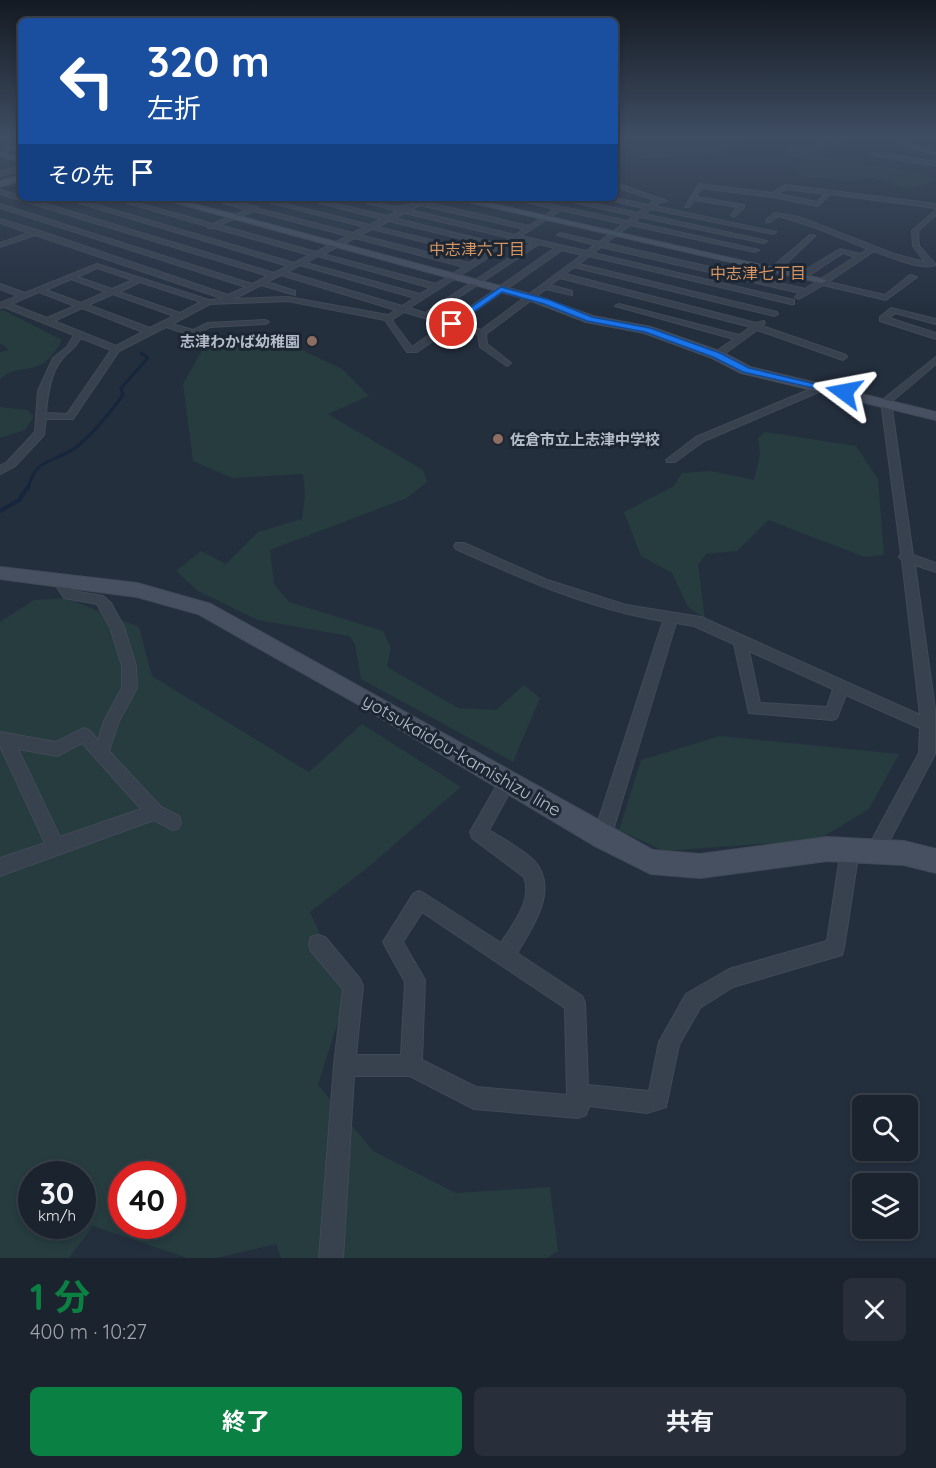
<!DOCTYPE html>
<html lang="ja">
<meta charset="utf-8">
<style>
body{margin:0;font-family:Quicksand,"Noto Sans JP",sans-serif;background:#282f3a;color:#f1f3f6;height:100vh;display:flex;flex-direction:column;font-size:22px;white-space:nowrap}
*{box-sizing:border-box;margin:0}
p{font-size:20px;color:#a0a4aa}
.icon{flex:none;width:33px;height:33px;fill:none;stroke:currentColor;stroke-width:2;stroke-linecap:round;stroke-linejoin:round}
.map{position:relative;height:1258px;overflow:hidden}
.panel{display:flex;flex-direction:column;background:#1b232e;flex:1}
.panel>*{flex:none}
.top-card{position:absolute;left:18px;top:18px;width:600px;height:183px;border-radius:9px;box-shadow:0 3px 9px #0003,0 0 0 2px #39404a;background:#1a4fa0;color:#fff;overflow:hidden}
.tools{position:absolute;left:852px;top:1095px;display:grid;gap:12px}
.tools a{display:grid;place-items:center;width:66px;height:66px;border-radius:9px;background:#1b232e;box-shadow:0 3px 9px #0003,0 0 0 2px #39404a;font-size:30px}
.speed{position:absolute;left:18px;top:1161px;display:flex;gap:12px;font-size:30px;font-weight:700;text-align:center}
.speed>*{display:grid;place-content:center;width:78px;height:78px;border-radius:50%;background:#1b232e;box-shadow:0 3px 9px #0003,0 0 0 2px #39404a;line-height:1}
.speed small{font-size:15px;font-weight:400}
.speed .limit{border:9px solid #d22;background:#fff;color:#111}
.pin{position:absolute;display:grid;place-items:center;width:51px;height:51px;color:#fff;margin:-26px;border:3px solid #fff;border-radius:50%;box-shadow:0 2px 6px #0007}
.me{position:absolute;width:66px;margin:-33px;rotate:283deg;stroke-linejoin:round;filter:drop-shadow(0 0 4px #0008)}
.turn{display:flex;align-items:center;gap:21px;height:126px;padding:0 30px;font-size:27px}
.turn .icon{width:78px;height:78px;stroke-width:2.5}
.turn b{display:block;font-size:42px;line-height:51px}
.then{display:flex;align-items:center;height:57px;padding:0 30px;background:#0003;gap:12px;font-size:22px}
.round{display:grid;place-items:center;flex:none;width:63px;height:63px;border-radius:9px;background:#282f3a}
.summary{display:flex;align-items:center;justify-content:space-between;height:102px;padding:0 30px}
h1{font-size:36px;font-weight:700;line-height:45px;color:#0b8043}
.action{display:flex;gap:12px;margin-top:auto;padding:12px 30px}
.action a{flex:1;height:69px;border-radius:9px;background:#0b8043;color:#fff;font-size:24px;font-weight:700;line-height:69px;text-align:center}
.action a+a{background:#282f3a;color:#f1f3f6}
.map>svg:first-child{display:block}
.green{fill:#263c3f;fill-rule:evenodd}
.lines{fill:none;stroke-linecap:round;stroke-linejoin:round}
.stream-far1{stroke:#17263c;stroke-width:3}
.stream{stroke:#17263c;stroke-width:4}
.street-casing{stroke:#414a57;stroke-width:2}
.secondary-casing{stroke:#414a57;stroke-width:2}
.street{fill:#38414e;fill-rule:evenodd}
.secondary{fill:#465061;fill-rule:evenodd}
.route{fill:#1a73e8;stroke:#114b97;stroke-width:1.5}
.education-dot{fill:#8d6e63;stroke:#1d2633;stroke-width:2}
.labels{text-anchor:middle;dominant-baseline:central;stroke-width:6;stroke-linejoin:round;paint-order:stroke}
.far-poi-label{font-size:15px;font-weight:bold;fill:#b4bcc9;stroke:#1d2633;text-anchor:end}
.far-neighbourhood-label{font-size:16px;fill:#d59563;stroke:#1d2633}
.street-label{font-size:18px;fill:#b4bcc9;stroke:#1d2633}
</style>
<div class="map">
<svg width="936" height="1258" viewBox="0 0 936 1258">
<rect width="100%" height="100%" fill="#242f3e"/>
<!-- green -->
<path class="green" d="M620,136H777L743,141L718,154L639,159L617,139Z
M830,137L852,144L830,146L812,155L929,175L936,178V181L907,189L874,178L846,181L799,176L800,158L784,154L791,147Z
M3,310L62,340C39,382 25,359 0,379V352L9,350L0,343V311Z
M274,337L342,369L369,396L328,414L423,470L427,482L407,498L270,550L274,584L289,602L383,631L391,648L387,667L458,708L496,710L524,685L540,698L513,762L361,679L355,644L349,636L258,620L198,591L176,571L201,551L226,564L258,532L302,519L305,495L303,474L232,478L193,461L183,384L208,340Z
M0,407L27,410L34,416L25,430L0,438Z
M765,432L856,446L878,479L884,555L865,557L768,520L737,551L706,554L698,565L705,619L688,607L672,573L641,556L624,512L674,486L682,473L711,471L754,480L760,455L758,438Z
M66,598L139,627L152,676L309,772L362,724L461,787L366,869L310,912L347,993L318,1085L373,1151L456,1193L550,1187L558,1251L547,1258H281L276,1244L216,1258H187L93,1226L69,1258H0V622L34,600ZM32,1174H82V1226H32ZM122,1174H172V1226H122Z
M720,736L899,754L869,809L818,840L664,851L619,830L641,760Z"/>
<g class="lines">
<!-- stream-far1 -->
<path class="stream-far1" d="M28,489C36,454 57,464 79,445C96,430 110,413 123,395L121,388L148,358L141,353"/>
<!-- stream -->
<path class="stream" d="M0,511L19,500L28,487"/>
<!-- street casing -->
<g class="street-casing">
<path id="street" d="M6,136H15L0,141V137Z
M891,136H897L907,143L936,151V155L903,145Z
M21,145V149L0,153V149Z
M874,152L936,162V166L872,155Z
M21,166V170L0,176V172Z
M615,172L619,173L620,174L615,176Z
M615,183L667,201L660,202L655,206L776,232L773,234L651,209L644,214L767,241L764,243L640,217L634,222L759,250L755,252L630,225L606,243L805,289L855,257L843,253L805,278H799V274L840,249L860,254L868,249L814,227L778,216L770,222H766V220L775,213L799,217L894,254L925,262L913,246L912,231L936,210V215L918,231L919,246L936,265C923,271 887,256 874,251L828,282L885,295L910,275L917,277L886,300L823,285L799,299L795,297L800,293L601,247L593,253L794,300V304H791L589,256L579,264L777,312L778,314L774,316L574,267L565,274L756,323L764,321L765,323L762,326L846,355L847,357L843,360L757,330L720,357H714V353L734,339L615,306L619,304L739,335L751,327L560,278L550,285L572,291V295L546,289L486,334L487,344L511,363L507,366L480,347L478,334L453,327L417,352H407L385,320L288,301L210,304L172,324L193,330L208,323L265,320L269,322L265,324L210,327L194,336L166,327L119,351L73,419H46L44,435L15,466L0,474V466L7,462L35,432L38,391L53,358L67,347L74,335L4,307L0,308V303L18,296L0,289V284L25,293L97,264L209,300L224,299L35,235L0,247V243L29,233L0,223V219L40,231L228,295L246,287L0,208V204L252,284L268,276L0,194V190L274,273L288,266L63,198H73L294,263L310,255L214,228H208L207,226L110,198H120L213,224L247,210L207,198H217L258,207L259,209L353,233L365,227L252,198H262L370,225L382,219L300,198H311L387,216L398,211L348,198C370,198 394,213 414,203L396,198L419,201L432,198L425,202L529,226L555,209L509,198H521L627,221L634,216L555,198H567L638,213L644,208L602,198H614L648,205L655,200L615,187ZM420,205L524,229L515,235L410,210ZM561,210L623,224L599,242L560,233L557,235L595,245L586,251L521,236ZM254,211L348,236L316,252L219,225ZM405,213L510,238L500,244L394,218ZM389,221L496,247L485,253L377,227ZM372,229L480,256L469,263L360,235ZM355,238L464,267L436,284L323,254ZM517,239L532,243L425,313L409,308ZM539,244L555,248L450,321L432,315ZM562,250L582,255L481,330L458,323ZM318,256L431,288L420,294L306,263ZM300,265L415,298L402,306L287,272ZM97,268L133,280L112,289L77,277ZM281,275L396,310L388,315L288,297L234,299L261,285L295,295V291L267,282ZM71,279L106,292L81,303L46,290ZM140,282L201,302L180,313L119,292ZM39,292L75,306L47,318L11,304ZM113,294L174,316L150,328L88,305ZM82,308L143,332L116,346L54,321ZM404,312L445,324L412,347L393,322V319ZM81,338L111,350L67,414L46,413C47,397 51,371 62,359C70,349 73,351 81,338Z
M699,184L772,193L785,185L936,204V208L830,194L818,206L773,197L701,188L696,197L744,205V207L734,217L731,215L738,207L694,200L689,207H685ZM786,189L825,194L817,202L778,194Z
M810,235L815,236L777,272H771V268Z
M891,308L936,319V324L895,313L889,318L936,333V339L880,321V317Z
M936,357V364L891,402L913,555L936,563V572L915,565L935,709V754L881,857L875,859L869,857L866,851L919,753L920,728L846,695L837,718L832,720L749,713L734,644L694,626L676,623L611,837L608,843L602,845L596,843L593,837L663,621C590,609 523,579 456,549L454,546L456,543H464L547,580L626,605L701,617L920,715L902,560L899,557L901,554L881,401ZM749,651L833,689L827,707L760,703Z
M823,384L828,387L826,389L704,441L675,462H667L666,460L696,437Z
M63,576L67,577L69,580L68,584L73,591L103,596L111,603L124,627L136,666L137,688L119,721L109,751L161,807L179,816L181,822L179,828L173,830L154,820L0,876V858L45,843L0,746V732L56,742L84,728L89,730L98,740L104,721L122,688V666L110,627L97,604L64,598L55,584L59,577ZM82,743L141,809L60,837L18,749L57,756Z
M507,776L513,778L515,783L489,830C504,840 523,849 535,862C559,889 532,929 517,953L582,996L585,1003L588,1085L649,1091L659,1042L686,994L729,969L827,941L841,850L844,844L850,842L856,844L859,850L844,948L842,955L835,957L733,987L700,1008L679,1045L666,1107L647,1113L589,1106L586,1115L578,1118L474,1109L410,1076H354L343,1258H319L334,1065L343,989L311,951L309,944L311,937L318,935L325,937L360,979L363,986L356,1055H401L405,982L383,942L413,894L419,891L425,894L501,943C513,924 533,900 524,877L472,838L470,832L501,778ZM422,912L565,1008L567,1095L476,1087L422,1060L425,980L403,942Z"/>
</g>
<!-- secondary casing -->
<g class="secondary-casing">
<path id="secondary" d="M0,152L21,158V162L0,156Z
M21,175V181L0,187V181Z
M158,198H172L534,295L593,316L651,327L722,352L750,367L936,412V420L741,373L712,358L644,333L586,322L526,299Z
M451,198H467L827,280L822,283Z
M0,567L137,583L211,604L653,850L700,854L827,837L904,841L936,849V873L904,865L827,861L700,878L651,874L593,845L359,705L198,614L137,597L0,579Z"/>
</g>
<!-- street -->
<use href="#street" class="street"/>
<!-- secondary -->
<use href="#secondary" class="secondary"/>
</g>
<!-- sky -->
<linearGradient id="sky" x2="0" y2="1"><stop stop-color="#141a22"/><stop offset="0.44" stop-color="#3f4d63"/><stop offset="1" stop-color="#3f4d63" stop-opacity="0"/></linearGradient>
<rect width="936" height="312" fill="url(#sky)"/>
<!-- route -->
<path class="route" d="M501,287L550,300L592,317L650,328L720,353L749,368L849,392L844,395L743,372L713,357L645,332L587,321L544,304L502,292L455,325H449V322Z"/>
<!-- markers -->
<g class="education-dot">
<circle cx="312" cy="341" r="6"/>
<circle cx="498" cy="439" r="6"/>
</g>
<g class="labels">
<!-- far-poi labels -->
<g class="far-poi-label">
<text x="300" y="341">志津わかば幼稚園</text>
<text x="510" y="439" text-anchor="start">佐倉市立上志津中学校</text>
</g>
<!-- far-neighbourhood labels -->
<g class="far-neighbourhood-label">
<text x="477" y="249">中志津六丁目</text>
<text x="758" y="273">中志津七丁目</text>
</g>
<!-- street labels -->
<g class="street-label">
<text transform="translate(462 755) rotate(30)">yotsukaidou-kamishizu line</text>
</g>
</g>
</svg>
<div class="tools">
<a><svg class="icon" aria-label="search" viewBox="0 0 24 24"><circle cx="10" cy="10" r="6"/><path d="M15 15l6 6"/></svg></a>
<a><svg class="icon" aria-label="layers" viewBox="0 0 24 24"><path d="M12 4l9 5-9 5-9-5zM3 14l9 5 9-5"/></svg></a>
</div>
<div class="speed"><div>30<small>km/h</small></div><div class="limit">40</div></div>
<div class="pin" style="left:452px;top:324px;background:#d93025"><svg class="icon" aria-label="arrive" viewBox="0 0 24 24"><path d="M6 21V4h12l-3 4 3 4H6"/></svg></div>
<svg class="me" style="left:844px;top:392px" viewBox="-20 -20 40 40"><path d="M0-17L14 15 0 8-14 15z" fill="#1a73e8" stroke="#fff" stroke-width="4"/></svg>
<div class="top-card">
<div class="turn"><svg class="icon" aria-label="left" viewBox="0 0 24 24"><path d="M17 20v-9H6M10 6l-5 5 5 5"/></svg><div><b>320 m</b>左折</div></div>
<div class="then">その先<svg class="icon" aria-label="arrive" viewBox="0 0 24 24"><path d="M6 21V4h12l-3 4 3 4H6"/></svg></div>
</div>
</div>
<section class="panel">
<div class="summary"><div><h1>1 分</h1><p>400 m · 10:27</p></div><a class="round"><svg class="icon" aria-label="close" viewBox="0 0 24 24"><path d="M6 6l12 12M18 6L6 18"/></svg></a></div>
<div class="action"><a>終了</a><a>共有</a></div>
</section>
